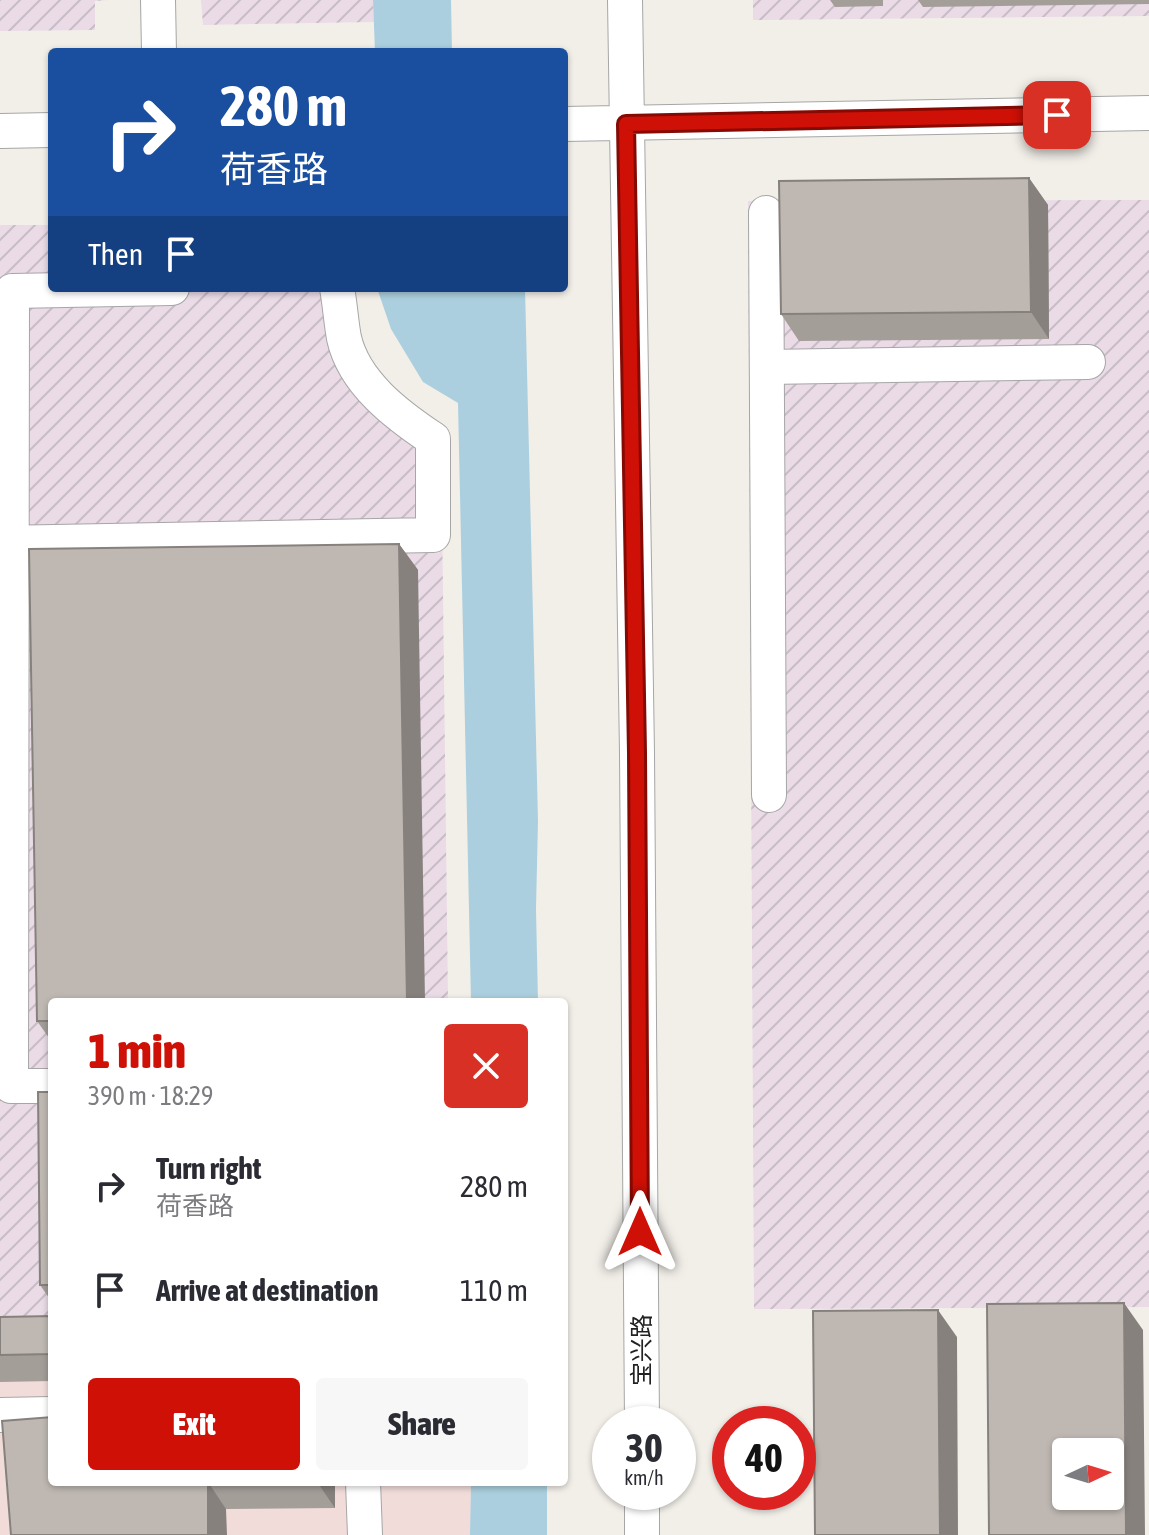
<!DOCTYPE html>
<meta charset="utf-8">
<style>
body{margin:0;font-family:"Asap Condensed","Noto Sans SC",sans-serif;background:#f7f7f7;color:#2b2b33;height:100vh;display:flex;flex-direction:column;font-size:30px;white-space:nowrap}
*{box-sizing:border-box;margin:0}
p{font-size:26px;color:#7c7c81}
.icon{flex:none;width:44px;height:44px;fill:none;stroke:currentColor;stroke-width:2;stroke-linecap:round;stroke-linejoin:round}
.map{position:relative;flex:1;overflow:hidden}
.panel{position:absolute;left:48px;top:998px;width:520px;height:488px;display:flex;flex-direction:column;background:#fff;border-radius:8px;box-shadow:0 2px 6px #0004}
.panel>*{flex:none}
.banner{position:absolute;left:48px;top:48px;width:520px;height:244px;border-radius:8px;box-shadow:0 2px 6px #0004;background:#1a4fa0;color:#fff;overflow:hidden}
.needle{width:52px;rotate:86deg}
.buttons{position:absolute;left:1052px;top:1438px;display:grid;gap:16px}
.buttons a{display:grid;place-items:center;width:72px;height:72px;border-radius:8px;background:#fff;box-shadow:0 2px 6px #0004;font-size:40px}
.speed{position:absolute;left:592px;top:1406px;display:flex;gap:16px;font-size:40px;font-weight:700;text-align:center}
.speed>*{display:grid;place-content:center;width:104px;height:104px;border-radius:50%;background:#fff;box-shadow:0 2px 6px #0004;line-height:1}
.speed small{font-size:20px;font-weight:400}
.speed .limit{border:12px solid #d22;background:#fff;color:#111}
.pin{position:absolute;display:grid;place-items:center;width:68px;height:68px;color:#fff;margin:-34px;border-radius:16px;box-shadow:0 4px 12px #0006}
.me{position:absolute;width:88px;margin:-44px;rotate:0deg;stroke-linejoin:round;filter:drop-shadow(0 0 6px #0008)}
.turn{display:flex;align-items:center;gap:28px;height:168px;padding:0 40px;font-size:36px}
.turn .icon{width:104px;height:104px;stroke-width:2.5}
.turn b{display:block;font-size:56px;line-height:68px}
.then{display:flex;align-items:center;height:76px;padding:0 40px;background:#0003;gap:16px;font-size:30px}
.round{display:grid;place-items:center;flex:none;width:84px;height:84px;border-radius:8px;background:#f7f7f7}
.overview{display:flex;align-items:center;justify-content:space-between;height:136px;padding:0 40px}
h1{font-size:48px;font-weight:800;line-height:60px;color:#ce1006}
.button{display:flex;gap:16px;margin-top:auto;padding:16px 40px}
.button a{flex:1;height:92px;border-radius:8px;background:#ce1006;color:#fff;font-size:32px;font-weight:800;line-height:92px;text-align:center}
.button a+a{background:#f7f7f7;color:#2b2b33}
ul{padding:0;list-style:none}
li{display:flex;align-items:center;gap:24px;height:104px;padding:0 40px}
li div{flex:1}
li b{display:block;font-size:30px}
li em{font-style:normal}
.map>svg:first-child{display:block}
.commercial{fill:#f1dcda}
.industrial{fill:url(#industrial-furrows)}
.water{fill:#abcfde}
.lines{fill:none;stroke-linecap:round;stroke-linejoin:round}
.minor-casing{stroke:#a6a6a6;stroke-width:36}
.minor{stroke:#fff;stroke-width:34}
.wall{fill:#a49e99}
.shaded-wall{fill:#86817d}
.building{fill:#bfb8b2;stroke:#86817d;stroke-width:2;fill-rule:evenodd}
.route-casing{stroke:#860a04;stroke-width:20}
.route{stroke:#ce1006;stroke-width:14}
.labels{text-anchor:middle;dominant-baseline:central;stroke-width:7;stroke-linejoin:round;paint-order:stroke}
.street-label{font-size:24px;fill:#222;stroke:#fff}
</style>
<div class="map">
<svg width="1149" height="1535" viewBox="0 0 1149 1535">
<defs>
<pattern id="industrial-furrows" width="10" height="10" patternUnits="userSpaceOnUse" patternTransform="scale(2)"><rect width="10" height="10" fill="#eadbe7"/><path d="M-1 1l2-2M0 10L10 0M9 11l2-2" fill="none" stroke="#c8bcc6"/></pattern>
</defs>
<rect width="100%" height="100%" fill="#f2efe9"/>
<!-- commercial -->
<path class="commercial" d="M52,1332V1482H471L470,1535H0V1333Z"/>
<!-- industrial -->
<path class="industrial" d="M0,0H109L95,1V30L0,31Z
M201,0H373L374,22L203,25Z
M753,0H1149V16L753,20Z
M1149,200V1307L754,1309L748,201Z
M0,225H52V288H349L351,323L390,396L441,429L448,1002H52V1332H0Z"/>
<!-- water -->
<path class="water" d="M373,0H451L452,52H375Z
M377,288H525L538,821L536,909L538,1002H471L458,403L423,382L391,329Z
M471,1482H547V1535H470Z"/>
<g class="lines">
<!-- minor casing -->
<g class="minor-casing">
<path id="minor" d="M158,0L159,52
M625,0L637,753L642,1424
M564,124L1149,113
M0,131L52,130
M766,213L769,795
M767,367L1088,362
M0,543L433,535V439C397,415 354,383 344,338C341,322 340,304 337,288
M52,1086H11L12,291L172,288
M0,1415L52,1414
M363,1482L365,1535
M642,1492V1535"/>
</g>
<!-- minor -->
<use href="#minor" class="minor"/>
</g>
<!-- wall -->
<path class="wall" d="M830,0H883V6L835,7Z
M918,0H1149V4L923,7Z
M1029,178L1048,205L1049,339L799,341L781,314Z
M399,544L418,570L52,1002V1042L37,1021Z
M52,1092V1302L40,1285Z
M52,1316V1381L0,1382V1317Z
M52,1482H335V1508L226,1509Z"/>
<!-- shaded-wall -->
<path class="shaded-wall" d="M1029,178L1048,205L1049,339L1031,312Z
M399,544L418,570L425,1002H407Z
M1124,1303L1143,1330L1145,1535H1126Z
M938,1310L957,1337L958,1535H940Z
M208,1482L226,1509L227,1535H208Z
M317,1482H335V1508Z"/>
<!-- building -->
<path class="building" d="M1029,178L1031,312L781,314L779,181Z
M399,544L407,1002H52V1021H37L29,549Z
M38,1092H52V1285H40Z
M1124,1303L1126,1535H989L987,1304ZM1066,1452H1110V1496H1066Z
M938,1310L940,1535H815L813,1311Z
M52,1316V1354L0,1355V1317Z
M52,1417V1482H217H208V1535H11L2,1421Z"/>
<g class="lines">
<!-- route casing -->
<g class="route-casing">
<path id="route" d="M640,1232L637,753L626,124L1057,115"/>
</g>
<!-- route -->
<use href="#route" class="route"/>
</g>
<g class="labels">
<!-- street labels -->
<g class="street-label">
<text transform="translate(641 1350) rotate(-90)">宝兴路</text>
</g>
</g>
</svg>
<div class="buttons">
<a><svg class="needle" viewBox="-14 -14 28 28"><path d="M0-13l5 13h-10z" fill="#e53935"/><path d="M0 13l5-13h-10z" fill="#7c7c81"/></svg></a>
</div>
<div class="speed"><div>30<small>km/h</small></div><div class="limit">40</div></div>
<div class="pin" style="left:1057px;top:115px;background:#d93025"><svg class="icon" aria-label="arrive" viewBox="0 0 24 24"><path d="M6 21V4h12l-3 4 3 4H6"/></svg></div>
<svg class="me" style="left:640px;top:1232px" viewBox="-20 -20 40 40"><path d="M0-17L14 15 0 8-14 15z" fill="#ce1006" stroke="#fff" stroke-width="4"/></svg>
<div class="banner">
<div class="turn"><svg class="icon" aria-label="right" viewBox="0 0 24 24"><path d="M7 20v-9h11M14 6l5 5-5 5"/></svg><div><b>280 m</b>荷香路</div></div>
<div class="then">Then<svg class="icon" aria-label="arrive" viewBox="0 0 24 24"><path d="M6 21V4h12l-3 4 3 4H6"/></svg></div>
</div>
<section class="panel">
<div class="overview"><div><h1>1 min</h1><p>390 m · 18:29</p></div><a class="round" style="background:#d93025;color:#fff"><svg class="icon" aria-label="close" viewBox="0 0 24 24"><path d="M6 6l12 12M18 6L6 18"/></svg></a></div>
<ul>
<li><svg class="icon" aria-label="right" viewBox="0 0 24 24"><path d="M7 20v-9h11M14 6l5 5-5 5"/></svg><div><b>Turn right</b><p>荷香路</p></div><em>280 m</em></li>
<li><svg class="icon" aria-label="arrive" viewBox="0 0 24 24"><path d="M6 21V4h12l-3 4 3 4H6"/></svg><div><b>Arrive at destination</b></div><em>110 m</em></li>
</ul>
<div class="button"><a>Exit</a><a>Share</a></div>
</section>
</div>
